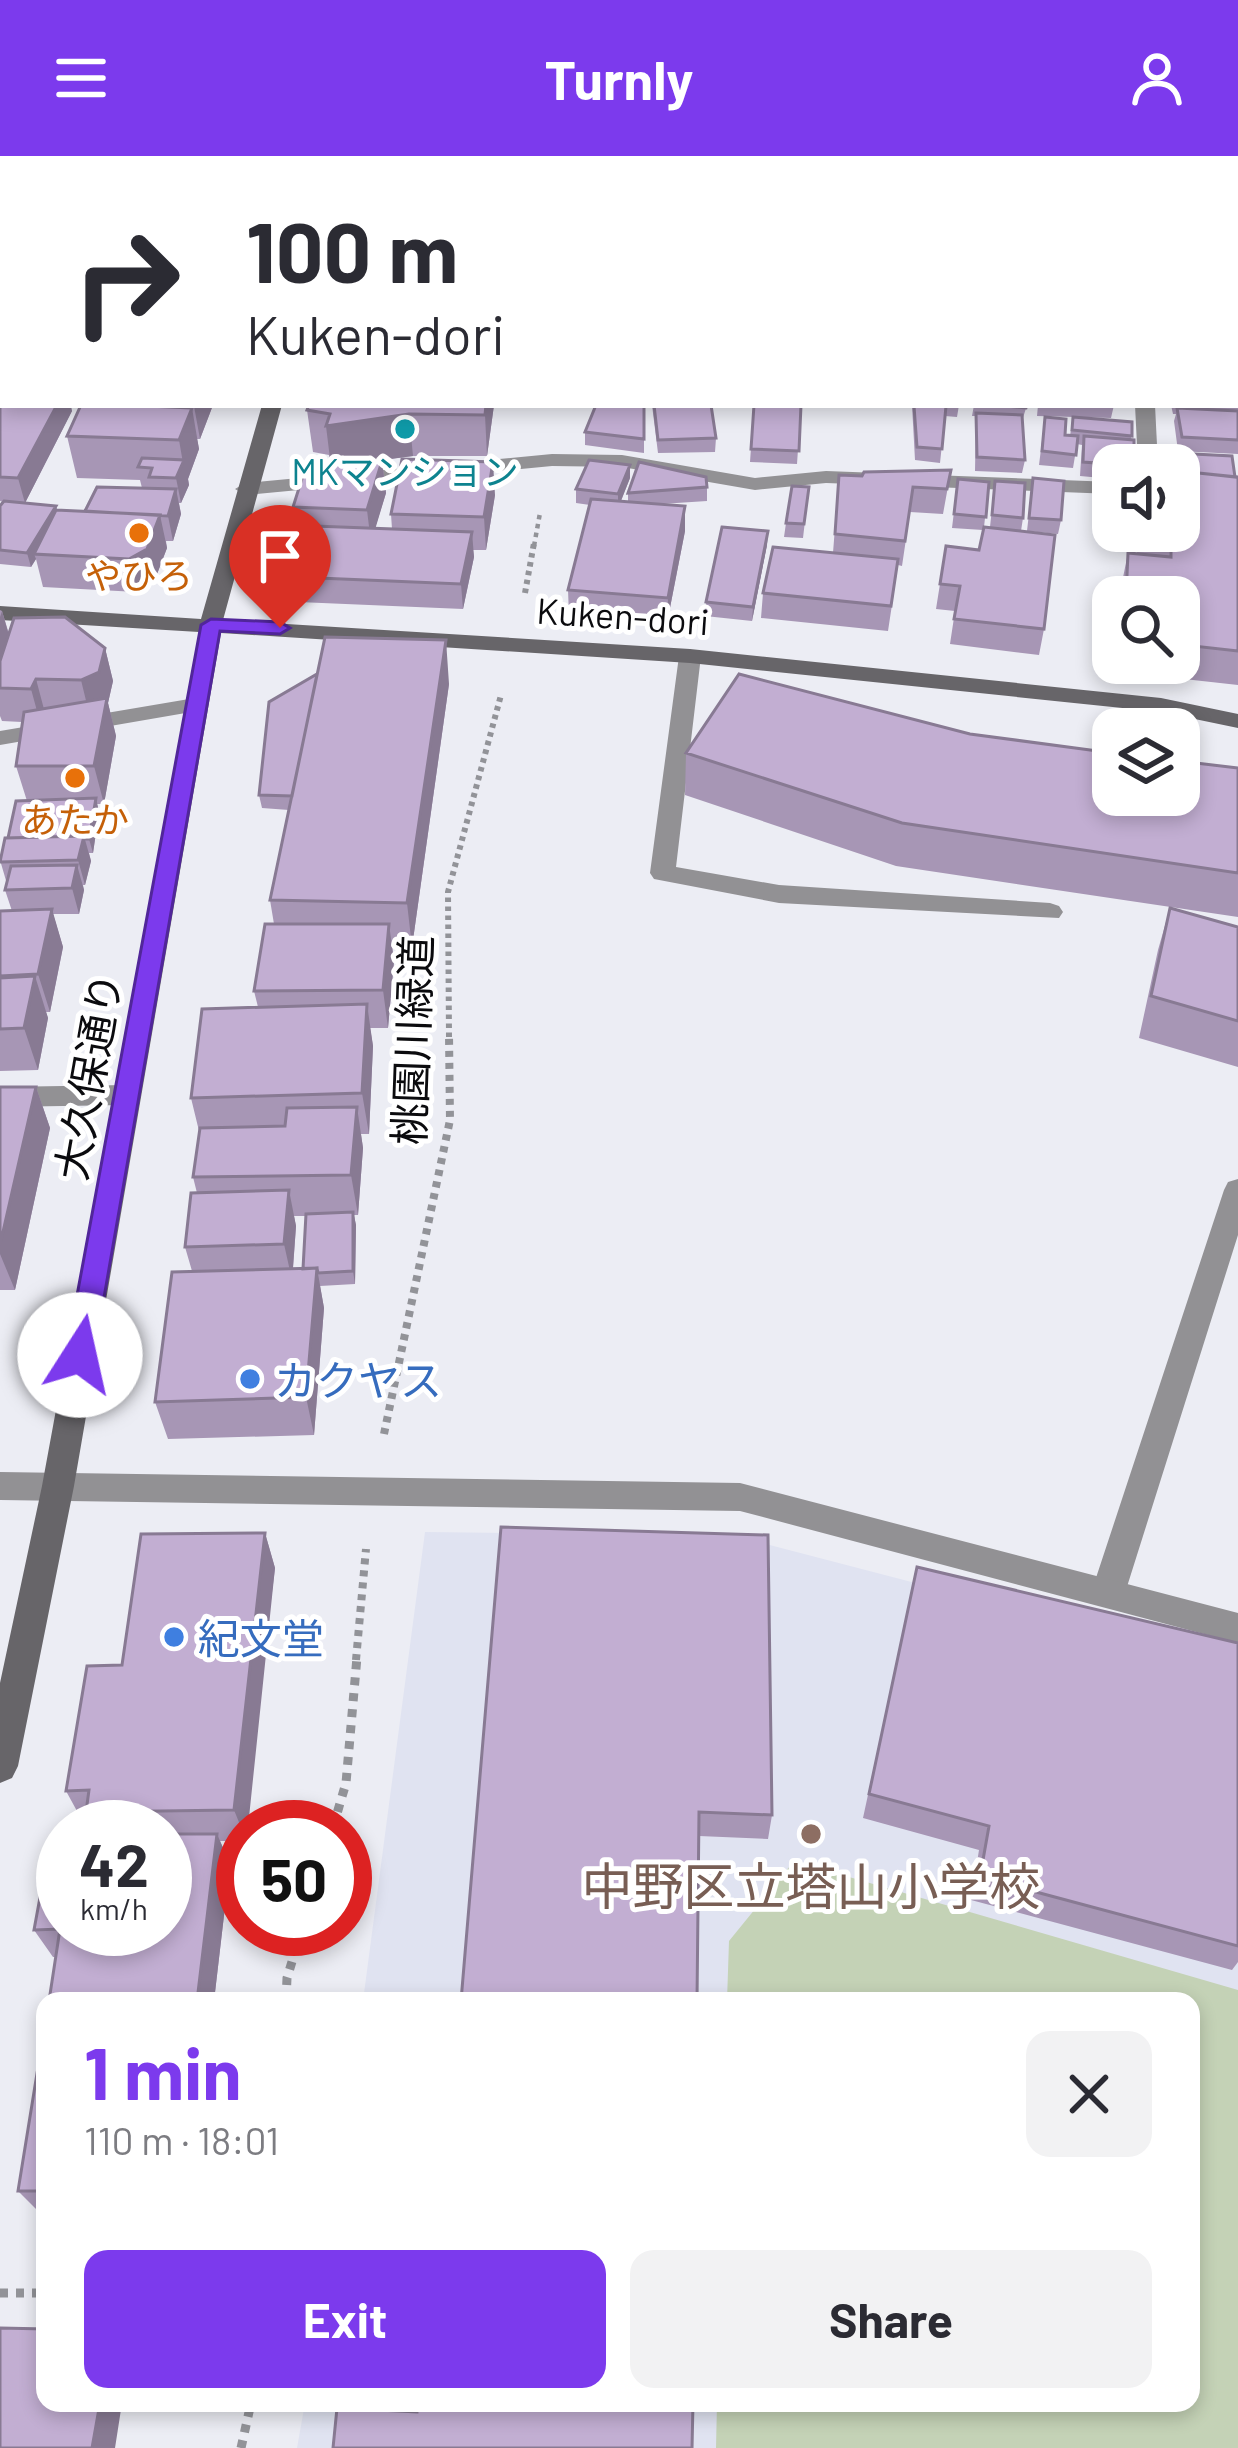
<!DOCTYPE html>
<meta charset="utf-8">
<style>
body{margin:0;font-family:Barlow,"Noto Sans JP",sans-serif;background:#f2f2f3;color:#2b2b33;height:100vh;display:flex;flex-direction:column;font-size:45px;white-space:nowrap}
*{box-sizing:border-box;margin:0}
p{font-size:39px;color:#7c7c81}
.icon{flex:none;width:66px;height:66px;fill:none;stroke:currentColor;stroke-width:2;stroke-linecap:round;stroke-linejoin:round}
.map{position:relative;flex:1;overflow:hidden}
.side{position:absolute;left:36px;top:1836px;width:1164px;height:420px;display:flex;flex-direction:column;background:#fff;border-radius:24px;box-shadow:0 6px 18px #0003}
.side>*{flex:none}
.guide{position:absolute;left:0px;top:0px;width:1239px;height:252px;box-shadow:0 6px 18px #0003;background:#fff;color:#2b2b33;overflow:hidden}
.tools{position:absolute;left:1092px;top:288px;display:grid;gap:24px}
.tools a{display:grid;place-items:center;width:108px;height:108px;border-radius:24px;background:#fff;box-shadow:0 6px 18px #0003;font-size:60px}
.speed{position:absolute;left:36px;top:1644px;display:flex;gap:24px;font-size:60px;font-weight:700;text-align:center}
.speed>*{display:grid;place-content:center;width:156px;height:156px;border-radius:50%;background:#fff;box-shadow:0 6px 18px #0003;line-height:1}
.speed small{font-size:30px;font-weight:400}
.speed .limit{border:18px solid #d22;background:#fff;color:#111}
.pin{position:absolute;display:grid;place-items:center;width:102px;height:102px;color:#fff;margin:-123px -51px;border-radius:50% 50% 50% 0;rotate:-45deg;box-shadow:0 0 12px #0007}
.pin .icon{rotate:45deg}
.me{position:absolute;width:132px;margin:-66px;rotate:10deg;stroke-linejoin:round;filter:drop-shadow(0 0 9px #0008)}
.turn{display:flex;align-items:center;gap:42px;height:252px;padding:0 48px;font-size:54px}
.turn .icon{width:156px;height:156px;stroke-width:2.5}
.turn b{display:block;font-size:84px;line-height:102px}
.round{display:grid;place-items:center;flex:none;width:126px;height:126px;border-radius:24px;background:#f2f2f3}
.summary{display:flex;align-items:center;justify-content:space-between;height:204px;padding:0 48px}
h1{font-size:72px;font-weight:700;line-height:90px;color:#7c3aed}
.button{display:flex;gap:24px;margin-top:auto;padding:24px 48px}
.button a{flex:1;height:138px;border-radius:24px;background:#7c3aed;color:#fff;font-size:48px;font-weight:700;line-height:138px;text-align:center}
.button a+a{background:#f2f2f3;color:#2b2b33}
header{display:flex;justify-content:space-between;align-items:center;height:156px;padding:0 48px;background:#7c3aed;color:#fff;font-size:54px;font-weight:700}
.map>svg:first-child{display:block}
.built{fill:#e0e3f1}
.green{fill:#c4d2b6}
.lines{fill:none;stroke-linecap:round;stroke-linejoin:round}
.path-far3{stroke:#929398;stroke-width:4.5;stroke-dasharray:4.5 4.5;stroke-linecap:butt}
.path-far2{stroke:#929398;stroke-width:6;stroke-dasharray:4.5 4.5;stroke-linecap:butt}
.path-far1{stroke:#929398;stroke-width:8;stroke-dasharray:6 6;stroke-linecap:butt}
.path{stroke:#929398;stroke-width:9;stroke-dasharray:8 8;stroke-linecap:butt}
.lane{fill:#929194;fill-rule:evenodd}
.street{fill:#929194;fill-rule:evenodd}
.secondary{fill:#676569;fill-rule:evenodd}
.wall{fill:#a796b5;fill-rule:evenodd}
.shaded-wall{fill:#887a93}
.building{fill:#c2aed2;stroke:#887a93;stroke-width:3}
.route{fill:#7c3aed;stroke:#51269a;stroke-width:3}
.culture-dot{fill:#0f9aa8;stroke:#fff;stroke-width:4.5}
.food-dot{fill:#e8710a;stroke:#fff;stroke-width:4.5}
.shop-dot{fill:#3f7fe0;stroke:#fff;stroke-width:4.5}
.education-dot{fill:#8d6e63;stroke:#fff;stroke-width:4.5}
.labels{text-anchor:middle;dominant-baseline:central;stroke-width:10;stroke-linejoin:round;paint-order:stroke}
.far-culture-label{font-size:36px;fill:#0d838f;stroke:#fff}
.far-food-label{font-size:36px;fill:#c56008;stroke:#fff}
.far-street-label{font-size:36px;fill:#0b0b0e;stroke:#fff}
.street-label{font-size:42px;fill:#0b0b0e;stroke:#fff}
.shop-label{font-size:42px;fill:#366cbe;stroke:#fff;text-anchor:start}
.near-education-label{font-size:51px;fill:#785e54;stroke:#fff}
</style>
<header><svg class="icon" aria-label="menu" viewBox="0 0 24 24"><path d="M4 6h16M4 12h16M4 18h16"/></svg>Turnly<svg class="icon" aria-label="person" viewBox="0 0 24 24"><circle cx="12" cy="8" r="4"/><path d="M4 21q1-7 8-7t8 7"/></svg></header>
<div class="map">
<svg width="1238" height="2292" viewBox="0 0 1238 2292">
<rect width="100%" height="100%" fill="#ecedf4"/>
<!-- built -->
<path class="built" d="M425,1376L735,1380L1238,1511V2292H297L305,2247H1191V1845H363Z"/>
<!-- green -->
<path class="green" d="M794,1705L1238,1834V2292H716L717,2247H1191V1845H727L729,1785Z"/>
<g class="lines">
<!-- path-far3 -->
<path class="path-far3" d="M534,390L540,357"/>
<!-- path-far2 -->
<path class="path-far2" d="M525,437L534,387
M449,881L448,736L501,539"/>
<!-- path-far1 -->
<path class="path-far1" d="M384,1278L450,964L449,878
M356,1504L366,1393"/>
<!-- path -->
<path class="path" d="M333,1671L346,1627L357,1501
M286,1845L287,1822L302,1773
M0,2137H45
M241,2292L251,2247"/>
<!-- lane -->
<path class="lane" d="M3,46V56L0,57V47Z
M0,137L3,138V151L0,150Z
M1135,249H1155L1158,309H1138Z
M552,298L622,299L755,322L826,315L1113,326V338L826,327L755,334L622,311L552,310L245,339L235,333L245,327Z
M690,493L701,500L676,711L779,729L1050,747L1059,750L1063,756L1059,762L779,747L654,723L650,717L679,500Z
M195,542L207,549L203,554L0,589V575Z
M126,929L140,939L126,949L0,951V931Z
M1238,1023V1079L1125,1437L1120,1447L1108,1452L1096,1447L1091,1437L1224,1034L1228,1026Z"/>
<!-- street -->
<path class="street" d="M1236,75H1238V85H1236Z
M0,1316L740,1327L1238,1457V1487L740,1355L0,1344Z"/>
<!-- secondary -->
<path class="secondary" d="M262,249H282L223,464L690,493L1161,542L1238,558V572L1161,556L690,507L221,477L74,1330L18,1610L12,1622L0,1627V1527L42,1330L199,476L0,464V450L201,463Z"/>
</g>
<!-- wall -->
<path class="wall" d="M435,0H681L679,3H434Z
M935,0H1087L1088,3H936Z
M1222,0H1238V48L1236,43V3H1223Z
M1236,95L1238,100L1236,107H1238V298L1178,295L1174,265L1176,258H1173L1171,249H1236Z
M0,244L72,255L25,347L56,350L57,354L85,355L142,332L140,324L77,322L67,280L81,249H213L200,283H197L199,293L188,323L189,329L181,347H179L181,358L173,385H166L167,392L154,426L137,436L43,431L36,403L31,411L0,408V351L3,346L0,345Z
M494,249L487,300H413L373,305H382L386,337L375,372L392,373L391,358L495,339L486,394H473L474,401L463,453L275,445L271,420L295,369L293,351L330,309L329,299L313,296L307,254Z
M644,249V297L585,289V276Z
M652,249H711L716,282L715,296L658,297Z
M754,249H801L797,308L750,306Z
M912,249H959L957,261L945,260L940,307L915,304Z
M974,249H1027L1022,265L1025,304L1022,317L975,315L976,260H972Z
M1038,249H1114L1111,262L1037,260Z
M1045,261L1065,279L1070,280L1073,261L1132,266L1131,284L1113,309V323L1080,320L1082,289L1077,288L1073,312L1039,309Z
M1174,297L1238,321V529L1184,523L1185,508L1177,507H1179V441H1119L1128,397L1137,398L1138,383L1111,380L1113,360V375H1179V309H1171Z
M951,314L943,358L910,356L902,410L898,409L888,475L761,462L763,437L833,397L839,319L862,320Z
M630,322L621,345L628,346V337L707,331V345L661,348L685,350V375L667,467L569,459L568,434L590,349L576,347V333Z
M1033,322L1061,364L1058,378L1027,375Z
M958,323L989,326L984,371H990L995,325L1023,362L1021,375L1044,473L1039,499L950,488L955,455L936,453L946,390L979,394L983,374L952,372Z
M809,331L803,382L784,381L786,367Z
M767,389L752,465L705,460L706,446Z
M0,454L2,455L9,478L105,492L113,525L108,547L116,580L104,648H97L99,656L93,697H89L91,705L85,729H83L84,734L79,758H53L63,791L50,856H46L48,862L38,914L0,915V755H12L5,734L7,728L0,704L27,645L16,610L22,566L2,565L0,560Z
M449,528L412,791L392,790L394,805L388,872H370L373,890L369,978H361L363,992L358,1059H354L356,1069L355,1128L320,1130L324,1152L314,1279L168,1283L155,1246L192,1115L185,1091L197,1037L193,1021L199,975L191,942L258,851L254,835L274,768L270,744L289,654L262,652L259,639ZM294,1060H306L303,1113H293L296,1070Z
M970,578L1238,612V761L896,710L685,639L686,597Z
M1170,752L1238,771V911L1139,882L1158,794Z
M0,931H36L50,972L15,1134H0Z
M501,1371L772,1659L768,1683L699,1680Z
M265,1377L275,1412L243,1671V1685H220L230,1708L214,1845H49L56,1801H53L34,1774L165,1773V1671H94L91,1665L83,1666L66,1635L122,1509Z
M917,1411L1238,1487V1806L1232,1814L971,1744L979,1694L863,1662Z
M45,1868V2056H39L18,2035Z"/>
<!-- shaded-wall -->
<path class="shaded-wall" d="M664,0H681L679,3H663Z
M57,249H71L72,255L25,347L18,322Z
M195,249H213L200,283L194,250Z
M486,249H494L487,300L485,259Z
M192,252L199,293L188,323L189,329L181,347L176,322L183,307L179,284Z
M409,258L413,300L331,311L326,270Z
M1134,300L1132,309H1121L1123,303Z
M382,305L386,337L371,387L367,354Z
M493,306L495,339L486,394L484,361Z
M630,309V322L618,352V338Z
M176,333L181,358L173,385L168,360Z
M56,350L59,364L34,398L36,403L31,411L27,397Z
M685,350V375L667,467L668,442Z
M160,359L167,392L154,426L137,436L129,403Z
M768,375L767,389L752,465L753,451Z
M472,376L474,401L463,453L461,428Z
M2,455L14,497L0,532V461Z
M446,484L449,528L412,791L407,747Z
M105,492L113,525L108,547L116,580L104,648L94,610L89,557L81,524Z
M36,523L45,557L40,566L31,533Z
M96,642L99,656L93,697L89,683Z
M84,680L91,705L85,729L78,704Z
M77,709L84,734L79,758L72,732Z
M52,753L63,791L50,856L38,818Z
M389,768L394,805L388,872L383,834Z
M35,820L48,862L38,914L24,872Z
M367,848L373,890L369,978L362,937Z
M36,931L50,972L15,1134L0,1098V1089Z
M357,951L363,992L358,1059L351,1019Z
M289,1034L296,1070L292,1124L284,1088Z
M353,1056L356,1069L355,1128L353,1115Z
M317,1112L324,1152L314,1279L306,1241Z
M265,1377L275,1412L248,1671H243V1676L234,1654Z
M217,1678L230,1708L214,1845H197Z
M100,2247H122L115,2292H92Z"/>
<!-- building -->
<path class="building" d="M61,0H103V3H61Z
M125,0H225L222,3H134L123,2Z
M225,0H307L305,3H222Z
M435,0H484V3H434Z
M536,0H664L663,3H569Z
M970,0H1087L1088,3H971Z
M1099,0H1150V3H1100Z
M1160,0H1207V3H1161Z
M786,1H861V3H787Z
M0,54H3V78L0,79Z
M3,84V101L0,102V85Z
M1236,107H1238V138H1236Z
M1236,144H1238V173H1236Z
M0,154L3,156V183L0,184Z
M1236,185H1238V211H1236Z
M3,189V226L0,223V190Z
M0,244H3V249H57L18,322L0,321Z
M81,249H124L192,252L179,284L67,280Z
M309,249H486L485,259L409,258L326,270L330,258L307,254Z
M596,249H644V283L585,276Z
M654,249H711L716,282L658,284Z
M754,249H801L799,295L751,293Z
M997,249H1027L1026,252Z
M914,250H946L942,293L917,291Z
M1177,252L1238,255V284L1182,281Z
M976,257L1022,259L1025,304L977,301Z
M1045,261L1066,263L1065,279L1078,280L1076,299L1042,295Z
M1073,261L1132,266V280L1072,274Z
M1084,280L1134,284V300L1123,303V309L1083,306Z
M1174,297L1232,300L1235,321L1179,315V309H1175Z
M142,302L184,304L176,322L149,321L152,312L138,311Z
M402,303L493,306L484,361L391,358Z
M589,304L630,309L618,338L576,333Z
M382,305L367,354L293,351L306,310Z
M639,306L706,321L707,331L628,337Z
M951,314L947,333L913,331L905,385L835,378L839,319L862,320L864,316Z
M1179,315L1238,321V495L1193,490L1194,475L1179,473V441H1126L1128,397L1171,401V375H1179Z
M1033,322L1064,325L1061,364L1029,362Z
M958,323L989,326L986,361L954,358Z
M995,325L1025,327L1023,362L992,359Z
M792,330L809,331L804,368L786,367Z
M97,331L176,333L168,360L85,355Z
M591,343L685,350L668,442L568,434Z
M4,345L56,350L27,397L0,394V350Z
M56,354L160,359L147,393L129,403L34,398Z
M287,369L472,376L461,428L271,420Z
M722,371L768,375L753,451L706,446Z
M984,371L1055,379L1044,473L954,463L960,430L940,428L946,390L979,394Z
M773,391L898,403L891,450L763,437Z
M65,461L105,492L99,516L81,524L36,523L31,533L0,532V505L14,462Z
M325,481L446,484L407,747L270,744Z
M317,518L292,640L259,639L269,546Z
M739,518L970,578L1113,597V639H1179V605L1238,612V717L902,667L686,597Z
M107,542L94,610H16L24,556Z
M96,642L89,683H85L84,680L8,682L16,645Z
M84,680L78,704L0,706L5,682Z
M77,709L72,732L5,734L11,710Z
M1170,752L1238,771V865L1151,840Z
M52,753L38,818L0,820V755Z
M265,768H389L383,834L254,835Z
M35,820L24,872L0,873V822Z
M367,848L362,937L191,942L202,853Z
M0,931H36L0,1089Z
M357,951L351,1019L193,1021L200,972L285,970L287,952Z
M289,1034L284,1088L185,1091L191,1037Z
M353,1056V1115L318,1117L317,1112L303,1113L306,1058Z
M317,1112L306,1241L155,1246L172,1116Z
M501,1371L768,1379L772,1659L699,1656L697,1845H461Z
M265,1377L234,1654L86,1656L89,1634L66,1635L87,1510L122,1509L141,1378Z
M917,1411L1238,1487V1790L980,1721L989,1670L869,1638Z
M165,1678H217L197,1845H49L60,1773L34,1774L48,1698L63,1699V1773H165Z
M45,1868V2035H18Z
M0,2172L45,2173V2247H100L92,2292H0Z
M418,2247H693L692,2292H333L337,2252L417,2256Z"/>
<!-- route -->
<path class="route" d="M211,463L280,466L290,472L280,478L220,475L94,1199L90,1207H71L66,1199L201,469Z"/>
<!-- markers -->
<circle class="culture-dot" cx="405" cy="273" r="12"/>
<g class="food-dot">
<circle cx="139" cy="377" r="12"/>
<circle cx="75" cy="622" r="12"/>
</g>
<g class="shop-dot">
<circle cx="250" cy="1223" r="12"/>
<circle cx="174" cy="1481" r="12"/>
</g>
<circle class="education-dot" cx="811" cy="1678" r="12"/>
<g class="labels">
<!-- far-culture labels -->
<g class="far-culture-label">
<text x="405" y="314">MKマンション</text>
</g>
<!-- far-food labels -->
<g class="far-food-label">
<text x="139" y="418">やひろ</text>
<text x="75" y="662">あたか</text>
</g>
<!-- far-street labels -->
<g class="far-street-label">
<text transform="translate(623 459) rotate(4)">Kuken-dori</text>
</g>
<!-- street labels -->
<g class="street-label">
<text transform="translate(411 884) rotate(-88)">桃園川緑道</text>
<text transform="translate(87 920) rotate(-80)">大久保通り</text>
</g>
<!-- shop labels -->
<g class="shop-label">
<text x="274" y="1223">カクヤス</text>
<text x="198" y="1481">紀文堂</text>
</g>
<!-- near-education labels -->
<g class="near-education-label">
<text x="811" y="1728">中野区立塔山小学校</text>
</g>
</g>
</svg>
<div class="tools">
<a><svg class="icon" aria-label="sound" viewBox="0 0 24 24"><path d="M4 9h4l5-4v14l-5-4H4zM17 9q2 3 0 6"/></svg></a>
<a><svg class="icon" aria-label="search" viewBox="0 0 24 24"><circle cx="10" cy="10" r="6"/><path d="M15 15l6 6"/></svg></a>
<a><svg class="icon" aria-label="layers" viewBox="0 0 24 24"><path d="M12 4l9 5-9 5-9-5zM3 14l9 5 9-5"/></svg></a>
</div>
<div class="speed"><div>42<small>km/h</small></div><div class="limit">50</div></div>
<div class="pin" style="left:280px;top:472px;background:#d93025"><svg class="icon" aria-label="arrive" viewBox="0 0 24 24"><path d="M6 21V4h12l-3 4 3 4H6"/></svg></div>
<svg class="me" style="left:80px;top:1199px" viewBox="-20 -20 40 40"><circle r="19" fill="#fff"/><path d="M0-13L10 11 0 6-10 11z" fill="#7c3aed"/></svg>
<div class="guide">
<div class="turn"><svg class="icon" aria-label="right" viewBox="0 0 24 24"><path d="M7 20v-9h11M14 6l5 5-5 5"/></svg><div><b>100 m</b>Kuken-dori</div></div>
</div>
<section class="side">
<div class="summary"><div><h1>1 min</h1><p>110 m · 18:01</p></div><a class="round"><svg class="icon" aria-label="close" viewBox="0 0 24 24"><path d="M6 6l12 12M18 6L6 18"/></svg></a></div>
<div class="button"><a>Exit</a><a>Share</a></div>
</section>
</div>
